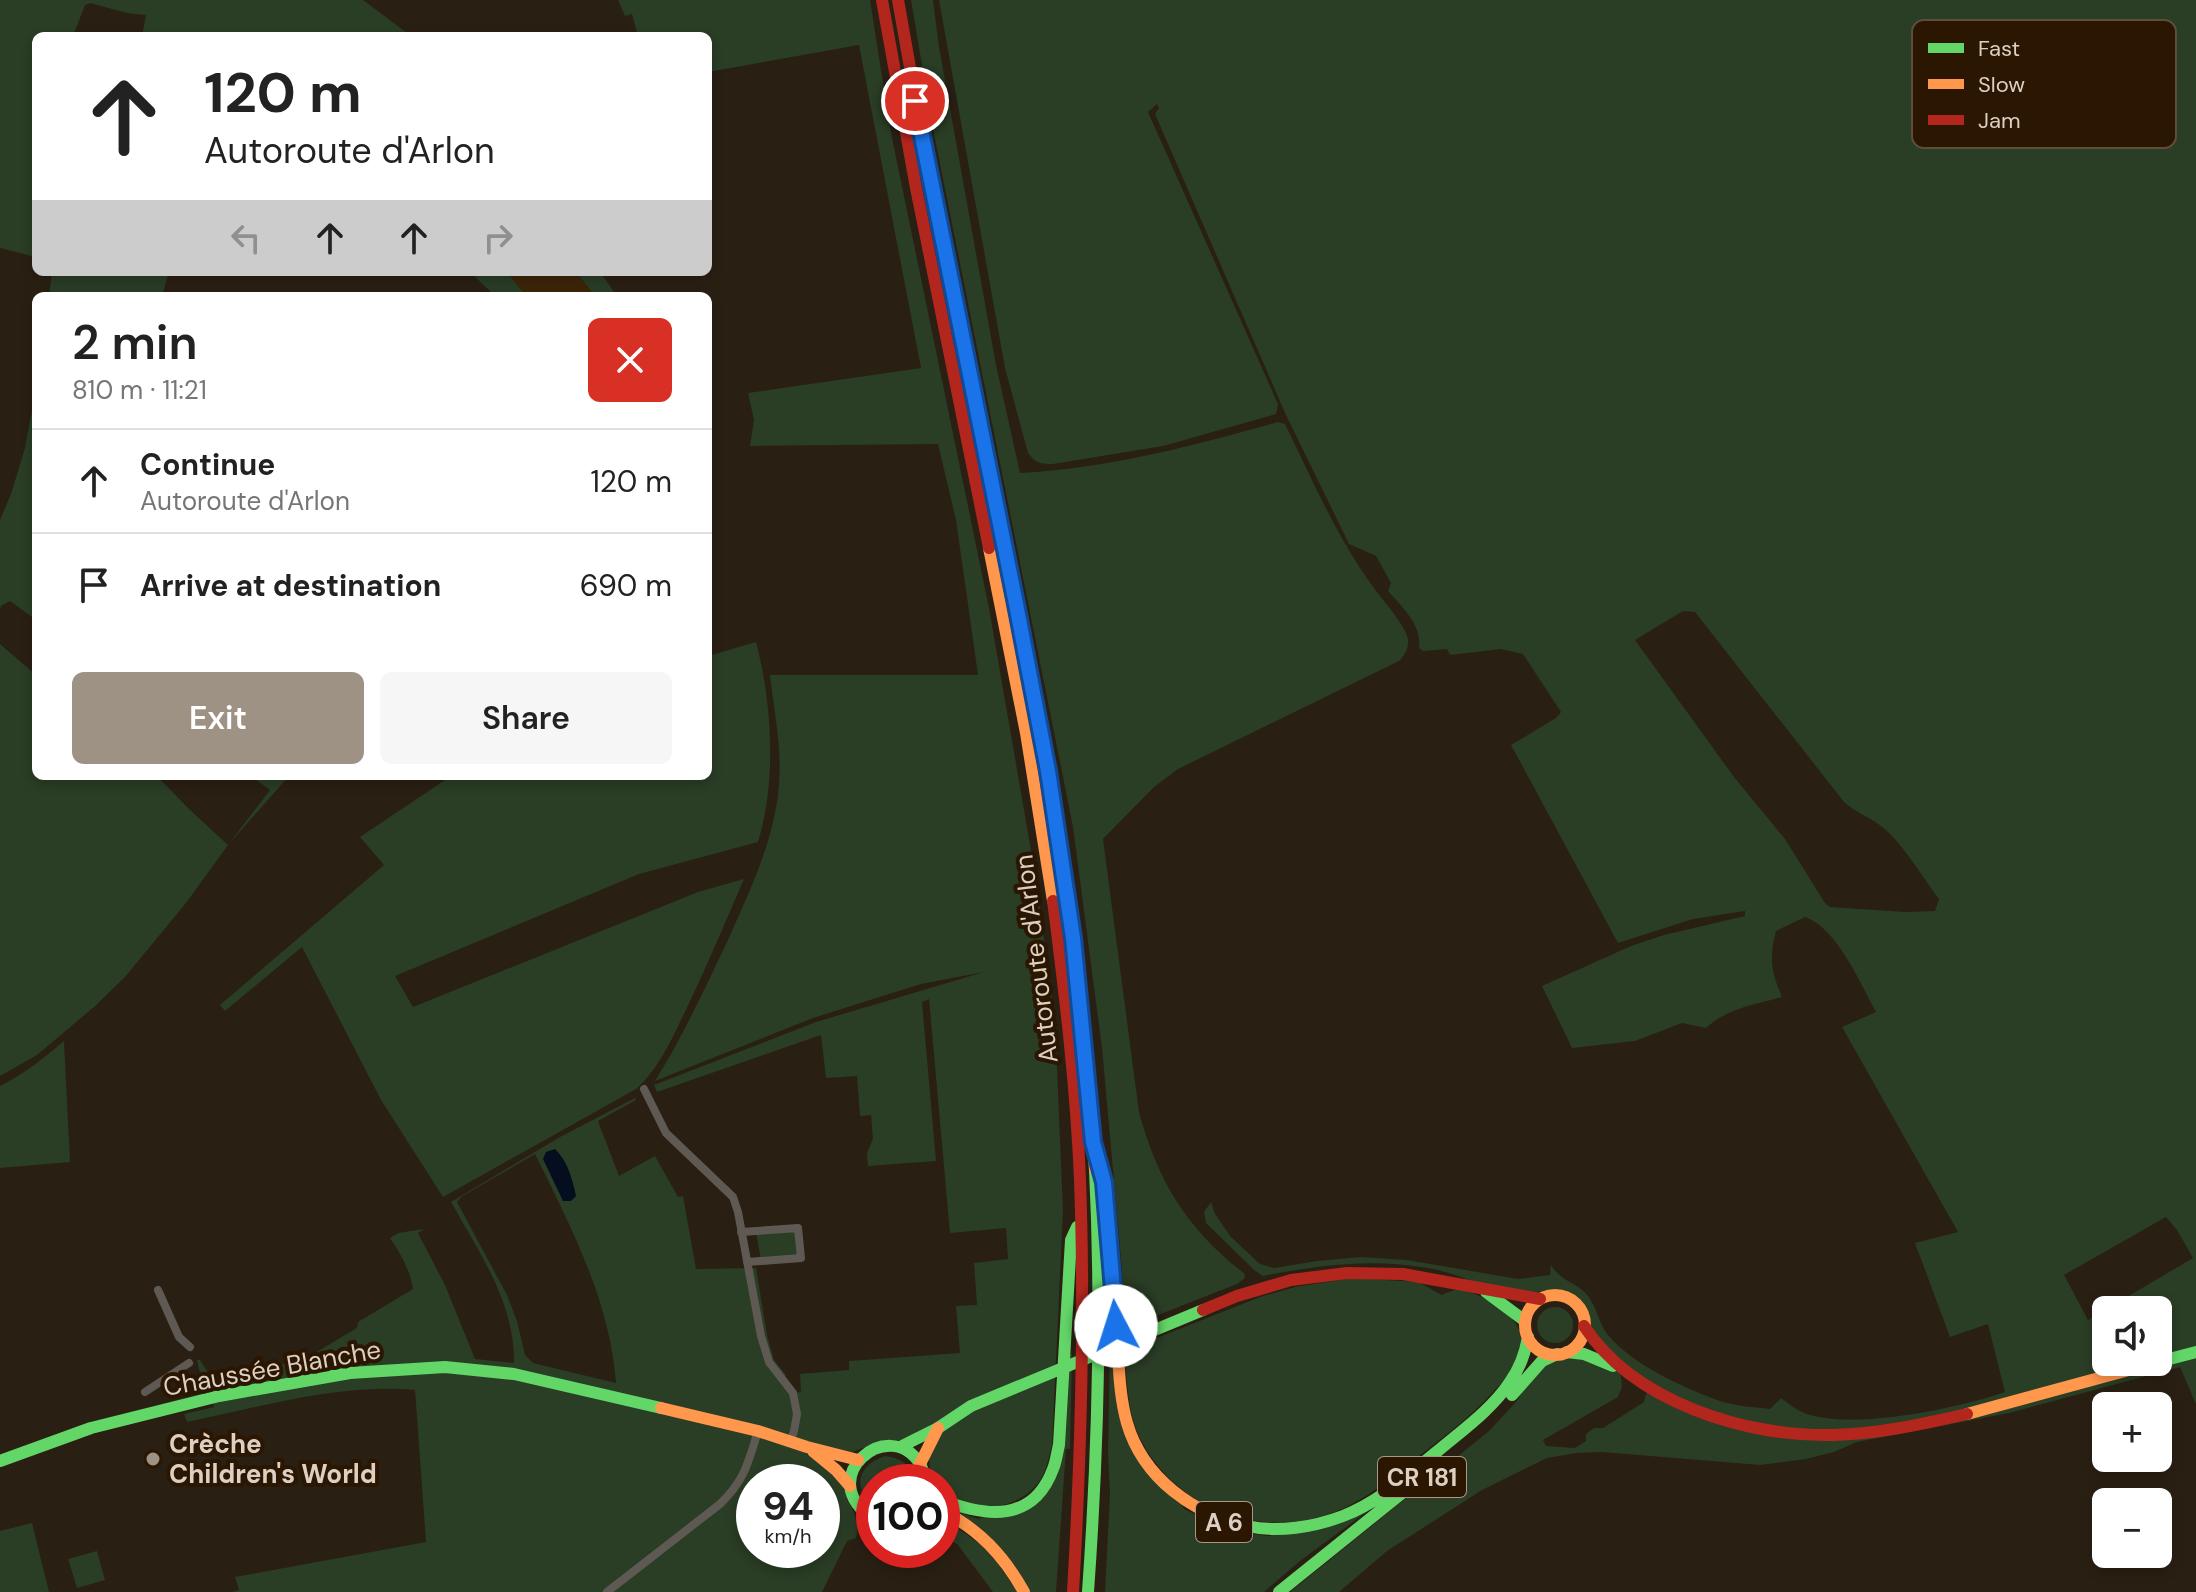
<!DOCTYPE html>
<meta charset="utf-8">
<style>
body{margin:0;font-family:"DM Sans",sans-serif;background:#f6f6f6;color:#222;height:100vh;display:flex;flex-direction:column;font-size:30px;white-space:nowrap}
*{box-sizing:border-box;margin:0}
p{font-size:26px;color:#767676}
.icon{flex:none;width:44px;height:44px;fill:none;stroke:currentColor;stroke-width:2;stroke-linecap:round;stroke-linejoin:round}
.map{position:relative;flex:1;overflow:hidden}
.side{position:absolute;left:32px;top:292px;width:680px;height:488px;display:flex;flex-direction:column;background:#fff;border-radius:12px;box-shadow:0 4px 12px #0003}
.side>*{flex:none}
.guide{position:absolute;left:32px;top:32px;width:680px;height:244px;border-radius:12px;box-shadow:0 4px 12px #0003;background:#fff;color:#222;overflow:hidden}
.tools{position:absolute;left:2092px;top:1296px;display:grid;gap:16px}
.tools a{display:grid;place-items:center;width:80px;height:80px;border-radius:12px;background:#fff;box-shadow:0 4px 12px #0003;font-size:40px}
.speed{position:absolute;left:736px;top:1464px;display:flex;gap:16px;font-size:40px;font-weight:700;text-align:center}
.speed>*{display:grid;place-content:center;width:104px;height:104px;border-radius:50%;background:#fff;box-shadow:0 4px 12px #0003;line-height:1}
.speed small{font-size:20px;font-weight:400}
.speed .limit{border:12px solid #d22;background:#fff;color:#111}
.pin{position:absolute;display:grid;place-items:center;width:68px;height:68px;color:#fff;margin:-34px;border:4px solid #fff;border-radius:50%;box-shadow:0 2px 8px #0007}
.me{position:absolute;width:88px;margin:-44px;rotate:355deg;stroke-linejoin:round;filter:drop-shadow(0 0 6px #0008)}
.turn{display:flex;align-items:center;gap:28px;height:168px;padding:0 40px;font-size:36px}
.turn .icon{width:104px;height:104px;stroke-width:2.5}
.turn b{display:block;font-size:56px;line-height:68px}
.lanes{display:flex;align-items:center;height:76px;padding:0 40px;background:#0003;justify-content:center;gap:40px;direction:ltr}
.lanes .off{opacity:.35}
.round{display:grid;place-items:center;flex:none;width:84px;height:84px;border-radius:12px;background:#f6f6f6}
.overview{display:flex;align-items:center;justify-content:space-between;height:136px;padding:0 40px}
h1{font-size:48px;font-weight:600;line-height:60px}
.primary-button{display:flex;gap:16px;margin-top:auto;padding:16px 40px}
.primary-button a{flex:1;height:92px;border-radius:12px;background:#9e9285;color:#fff;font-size:32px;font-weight:600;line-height:92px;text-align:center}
.primary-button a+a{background:#f6f6f6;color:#222}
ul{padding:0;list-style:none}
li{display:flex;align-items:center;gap:24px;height:104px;padding:0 40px;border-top:2px solid #e0e0e0}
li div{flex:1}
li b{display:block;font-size:30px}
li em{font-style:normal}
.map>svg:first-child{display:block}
.built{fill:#3d2509}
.green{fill:#2a3d25;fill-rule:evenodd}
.water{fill:#040e1f}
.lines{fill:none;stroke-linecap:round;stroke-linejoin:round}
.street{stroke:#5e5a53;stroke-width:8}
.fast{stroke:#63d668;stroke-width:12}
.slow{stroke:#ff974d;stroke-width:12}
.jam{stroke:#b3261e;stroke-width:12}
.route-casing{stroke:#114b97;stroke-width:20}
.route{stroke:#1a73e8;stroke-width:14}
.poi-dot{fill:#9e9285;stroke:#2a1601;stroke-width:3}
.labels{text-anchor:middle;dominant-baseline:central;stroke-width:8;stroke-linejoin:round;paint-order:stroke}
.shield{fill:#2a1601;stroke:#a79888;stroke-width:2}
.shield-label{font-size:24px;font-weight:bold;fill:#ddd0c2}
.street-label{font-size:26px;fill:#ddd0c2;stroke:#2a1601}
.poi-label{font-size:26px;font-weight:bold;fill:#ddd0c2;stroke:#2a1601;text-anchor:start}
.key{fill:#2a1601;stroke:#604e3b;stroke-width:2}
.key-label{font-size:22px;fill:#ddd0c2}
</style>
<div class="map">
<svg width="2196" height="1592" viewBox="0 0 2196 1592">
<rect width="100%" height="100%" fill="#2a1f13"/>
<!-- built -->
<path class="built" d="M507,272H576L595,296H526Z"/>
<!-- green -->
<path class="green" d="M0,0H363L411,36H142L146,15L127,13L90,3L85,5L73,36H36V257L0,248Z
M618,0H870L891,133L989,608L1036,879L1055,1020L1063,1211L1052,1445C1050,1453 1048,1462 1045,1470C1036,1496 1005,1510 978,1506C966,1504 954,1498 942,1494V1482H931L929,1458L938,1429L906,1440H882L843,1456L809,1448L844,1485L847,1500L854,1512L858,1528L856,1538L847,1541L822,1592H231L239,1590L235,1577L426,1542L415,1390C341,1383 260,1407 187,1422L184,1414L214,1407L210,1390L203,1387L197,1360H200L212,1379L303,1360L357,1328L358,1322L413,1289C410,1270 401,1254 390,1238L398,1233L424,1229L418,1233L445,1285L475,1359L514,1363C515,1303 479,1252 451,1202L560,1137L635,1098L636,1100L598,1121L619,1176L655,1156L678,1197L683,1196L696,1269L756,1268L767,1335L774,1360L786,1375L783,1381L793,1393L801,1392L800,1374L849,1370V1361L960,1353L956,1306L977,1305L974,1263L1008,1259L1006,1228L950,1233L929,999L922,1002L936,1161L868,1166L867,1153L873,1139L871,1115L860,1116L857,1076L826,1078L821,1035L657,1092L654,1085L816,1022L984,972L921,984L813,1018L655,1081C683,1036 705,988 728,940C750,890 775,839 779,784C782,746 774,712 770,675H978L956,520L938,444L750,446L754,420L748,393L921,368L859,45L708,72V36H638L632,14L625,16ZM535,1154C571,1227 610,1301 616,1383L533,1363L525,1355L517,1321L507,1295L457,1202L461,1197ZM754,1482H822V1550H754Z
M911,0H933L939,47L996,365L1020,473C1108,468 1193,446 1278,422L1285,424C1312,479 1337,538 1374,588C1383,601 1405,624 1408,639C1409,648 1405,655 1399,661L1178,769L1154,787L1103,839L1139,1112C1158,1182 1187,1229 1245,1274L1244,1279L1237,1284L1148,1319L1137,1328L1124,1334L1122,1270L1102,1048L1073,827L932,124Z
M939,0H2196V1404L2180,1367L2009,1413L1857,1442L1834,1452L1806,1459L1760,1465L1602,1452L1576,1453L1547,1458L1482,1490L1387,1551L1339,1592H1290L1489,1431L1516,1402L1535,1372L1552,1361L1571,1357L1618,1368C1611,1357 1594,1339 1591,1327C1587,1315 1588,1304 1576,1296C1556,1282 1537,1296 1516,1293C1486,1289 1458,1273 1428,1268C1372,1258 1318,1265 1263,1276L1254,1270L1206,1223L1204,1212L1211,1202L1215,1214L1231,1237L1260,1264L1274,1268L1317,1261L1361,1257L1407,1260L1518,1279L1550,1275L1551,1265C1562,1283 1576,1281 1588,1296C1597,1308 1599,1324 1608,1335C1633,1365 1684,1388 1720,1401C1736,1406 1753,1407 1770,1409L1781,1398C1788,1403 1795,1409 1802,1412C1847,1432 1959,1408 2005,1392L1988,1324L1950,1337L1915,1243L1958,1232L1842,1027L1876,1012C1860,983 1837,928 1805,917L1776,931C1769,959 1771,971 1782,997C1754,1005 1728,1008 1706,1028L1682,1023L1635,1041L1572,1048L1542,986L1631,946L1664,935L1745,916V911L1693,919L1618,943L1511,745L1556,718L1561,712L1523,654L1501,649L1450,655L1447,649L1423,651L1419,648C1422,625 1402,607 1388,591L1391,583L1376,556L1349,544L1286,415L1155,114L1159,108L1157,104L1148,112L1278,404L1276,414L1163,446L1053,464C1041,464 1035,463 1028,453L1005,368ZM1683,611L1695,612L1844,802C1855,812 1869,817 1881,826C1902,842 1923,878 1939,899L1935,911L1905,912L1830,907L1825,903L1785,839L1734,777L1635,640ZM2166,1217L2177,1230L2193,1258L2088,1320L2064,1275ZM2106,1310H2158V1362H2106ZM1620,1369L1648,1387L1644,1402L1603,1428H1594L1586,1434V1441L1575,1448L1546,1446L1543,1440L1618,1397L1622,1387Z
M52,272H169L162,296H49Z
M470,272H507L526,296H495Z
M576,272H600L617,296H595Z
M36,388V620L10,601L1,606L0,609V520L11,494L25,448Z
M756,642C772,703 777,780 758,842L639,874L395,976L413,1007L698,892L744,879C724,925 705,971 683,1016C671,1041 657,1071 636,1089L443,1197L381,1100L302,947L225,1011L220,1005L384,865L360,837L451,776H708V656Z
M0,644L36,675V776H157L188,808L228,845L270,790L251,776H289L228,845L186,903L125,977L94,1007L37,1055L0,1076Z
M64,1041L70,1162L0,1168V1086C24,1074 44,1058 64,1041Z
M798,1228L801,1258L761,1261L756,1231Z
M1353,1278L1418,1282L1442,1295C1447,1293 1454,1289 1459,1290C1481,1292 1522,1316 1521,1340C1521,1346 1512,1369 1509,1374C1505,1381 1498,1386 1493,1392C1472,1415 1449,1433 1424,1452C1392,1478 1357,1508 1316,1518C1244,1536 1164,1499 1136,1429C1127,1405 1127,1377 1124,1351L1260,1297L1295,1287Z
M1537 1325a18 18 0 1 1 36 0a18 18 0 1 1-36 0Z
M1110,1342L1118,1408L1184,1509L1230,1531L1269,1536L1373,1507L1300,1561L1264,1592H1105L1110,1493L1108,1453Z
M1069,1354H1072L1070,1449H1066L1056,1592H1029L955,1511L978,1519L1043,1496Z
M885,1456C902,1458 911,1465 915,1482H874V1507C852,1489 857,1465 885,1456Z
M942,1517L980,1544L996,1561L1018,1592H993L958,1545L942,1535Z
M32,1523L49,1592H0V1531Z
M97,1551L105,1580L77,1588L68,1559Z"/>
<!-- water -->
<path class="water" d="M555,1149C568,1162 572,1178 576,1196L571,1201H563L543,1159L546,1152Z"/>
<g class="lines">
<!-- street -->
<path class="street" d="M644,1089L666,1133L733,1197L738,1212L761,1336L769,1362L793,1393L797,1414L794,1431L790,1442
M741,1232L798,1228L801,1258L747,1262
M158,1290L179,1337L190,1347
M145,1392L189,1363
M607,1592L720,1504C745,1480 748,1463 758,1431"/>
<!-- fast -->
<path class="fast" d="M1486,1292L1525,1321
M1567,1352L1584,1354L1613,1366
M2158,1362L2196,1352
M1512,1395L1542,1361L1557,1354
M900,1447L938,1428L971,1406L1203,1310
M0,1461L91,1428L219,1396L350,1373L445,1367L514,1374L661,1408
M942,1500C986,1517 1033,1523 1053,1469C1056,1462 1057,1453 1059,1445L1071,1240L1077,1227
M874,1519C811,1479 889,1414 920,1464C923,1469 924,1476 926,1482
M1247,1526C1278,1533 1314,1527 1343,1516C1380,1502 1409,1474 1439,1450C1464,1429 1492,1409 1510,1382C1520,1368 1525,1354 1528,1337
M1088,1592C1098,1451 1102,1311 1095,1170
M1279,1592L1402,1493"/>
<!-- slow -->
<path class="slow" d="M989,548L1026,733L1053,901
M1006,555C1048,759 1081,963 1095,1170
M1106,1208C1110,1251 1114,1294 1117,1337C1119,1366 1119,1395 1127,1423C1143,1478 1193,1514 1247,1526
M1525 1325a30 30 0 1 1 60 0a30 30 0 1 1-60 0Z
M661,1408L758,1431L807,1447L858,1460
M1967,1414L2158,1362
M813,1451L836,1470L850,1486
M920,1464L938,1428
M942,1511C979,1529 1004,1556 1024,1592"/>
<!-- jam -->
<path class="jam" d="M882,0L916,188L989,548
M898,0L937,219L1006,555
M1053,901C1065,994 1076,1086 1080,1179C1085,1317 1081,1455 1073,1592
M1203,1310L1237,1296L1291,1280L1347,1273L1403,1274L1540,1299
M1584,1326C1634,1402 1745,1437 1833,1435C1878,1434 1923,1424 1967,1414"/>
</g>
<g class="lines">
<!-- route casing -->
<g class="route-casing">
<path id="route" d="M915,101L1016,604L1048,771L1073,938L1093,1142L1104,1182L1116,1326"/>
</g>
<!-- route -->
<use href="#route" class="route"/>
</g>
<!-- markers -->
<circle class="poi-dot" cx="153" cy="1459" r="8"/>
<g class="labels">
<!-- shield labels -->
<g class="shield">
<rect x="1378" y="1457" width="88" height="40" rx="6"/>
<rect x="1196" y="1502" width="56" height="40" rx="6"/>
</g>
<g class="shield-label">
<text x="1422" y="1477">CR 181</text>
<text x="1224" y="1522">A 6</text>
</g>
<!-- street labels -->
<g class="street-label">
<text transform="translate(1036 959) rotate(-97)">Autoroute d'Arlon</text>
<text transform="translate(272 1368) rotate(-10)">Chaussée Blanche</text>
</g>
<!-- poi labels -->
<g class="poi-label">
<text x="169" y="1444">Crèche<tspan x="169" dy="30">Children's World</tspan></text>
</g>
</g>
<!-- legend -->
<rect x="1912" y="20" width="264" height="128" rx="12" class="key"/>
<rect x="1928" y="43" width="36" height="10" fill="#63d668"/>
<rect x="1928" y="79" width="36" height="10" fill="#ff974d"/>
<rect x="1928" y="115" width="36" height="10" fill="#b3261e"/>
<g class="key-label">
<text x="1978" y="56">Fast</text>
<text x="1978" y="92">Slow</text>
<text x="1978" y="128">Jam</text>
</g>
</svg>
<div class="tools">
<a><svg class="icon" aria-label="sound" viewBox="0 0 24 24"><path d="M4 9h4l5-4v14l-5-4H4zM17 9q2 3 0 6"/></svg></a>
<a>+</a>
<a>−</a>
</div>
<div class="speed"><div>94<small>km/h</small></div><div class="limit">100</div></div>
<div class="pin" style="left:915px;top:101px;background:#d93025"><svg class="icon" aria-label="arrive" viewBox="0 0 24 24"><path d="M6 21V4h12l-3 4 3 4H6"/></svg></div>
<svg class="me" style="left:1116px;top:1326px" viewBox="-20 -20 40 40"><circle r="19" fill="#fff"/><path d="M0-13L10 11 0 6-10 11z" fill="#1a73e8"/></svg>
<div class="guide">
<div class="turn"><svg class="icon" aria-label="ahead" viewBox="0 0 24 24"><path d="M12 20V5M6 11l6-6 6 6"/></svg><div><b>120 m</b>Autoroute d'Arlon</div></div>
<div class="lanes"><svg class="icon off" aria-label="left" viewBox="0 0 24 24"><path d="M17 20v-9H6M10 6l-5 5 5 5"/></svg><svg class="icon" aria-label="ahead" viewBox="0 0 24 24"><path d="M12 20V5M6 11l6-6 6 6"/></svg><svg class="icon" aria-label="ahead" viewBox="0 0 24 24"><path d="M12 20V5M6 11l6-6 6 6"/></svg><svg class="icon off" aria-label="right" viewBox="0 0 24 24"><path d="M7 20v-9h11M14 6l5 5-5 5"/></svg></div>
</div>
<section class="side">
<div class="overview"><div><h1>2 min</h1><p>810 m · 11:21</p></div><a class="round" style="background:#d93025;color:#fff"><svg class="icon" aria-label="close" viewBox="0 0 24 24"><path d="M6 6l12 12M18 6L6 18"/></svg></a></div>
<ul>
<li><svg class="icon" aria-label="ahead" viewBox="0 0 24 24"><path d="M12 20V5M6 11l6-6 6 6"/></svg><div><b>Continue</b><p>Autoroute d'Arlon</p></div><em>120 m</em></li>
<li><svg class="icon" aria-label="arrive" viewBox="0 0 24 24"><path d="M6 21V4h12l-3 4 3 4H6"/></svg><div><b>Arrive at destination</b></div><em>690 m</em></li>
</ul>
<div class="primary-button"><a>Exit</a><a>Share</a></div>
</section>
</div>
